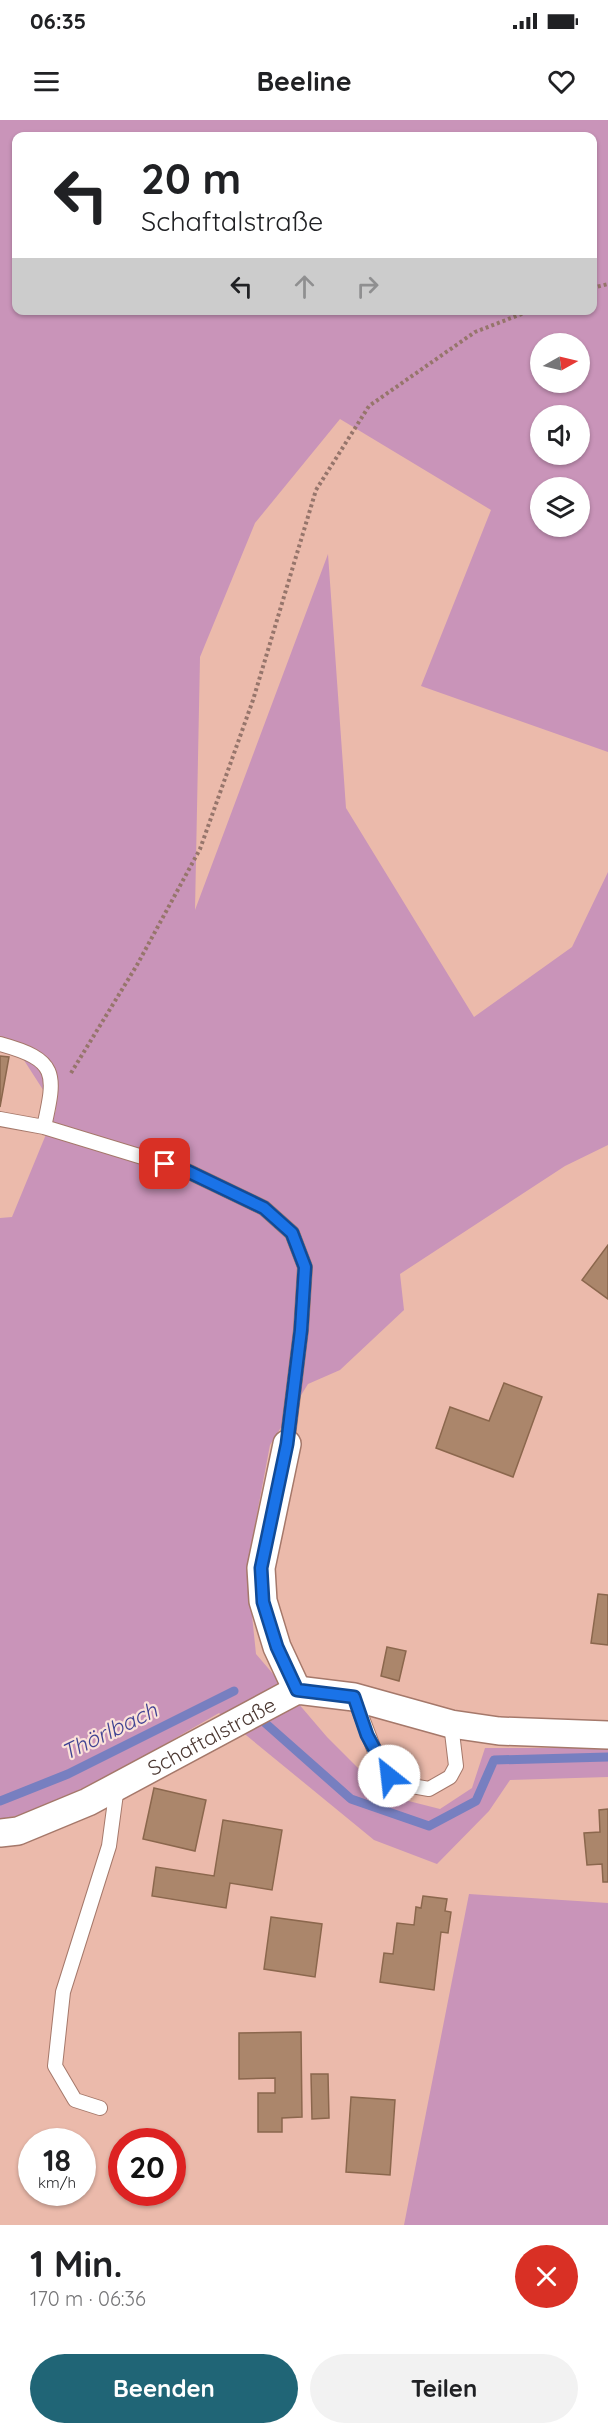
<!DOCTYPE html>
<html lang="de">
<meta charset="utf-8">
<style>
body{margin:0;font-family:Quicksand,sans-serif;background:#f2f2f2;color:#202124;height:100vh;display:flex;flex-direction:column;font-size:22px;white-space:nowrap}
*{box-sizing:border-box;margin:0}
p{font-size:20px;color:#757577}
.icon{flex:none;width:33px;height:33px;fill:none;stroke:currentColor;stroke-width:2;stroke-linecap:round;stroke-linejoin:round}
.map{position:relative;height:2105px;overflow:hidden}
.panel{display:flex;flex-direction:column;background:#fff;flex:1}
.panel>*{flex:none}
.banner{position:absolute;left:12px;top:12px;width:585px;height:183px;border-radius:12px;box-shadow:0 2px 4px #0004;background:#fff;color:#202124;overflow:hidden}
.needle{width:39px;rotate:82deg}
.tools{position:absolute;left:530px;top:213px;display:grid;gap:12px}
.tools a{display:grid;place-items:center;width:60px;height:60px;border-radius:50%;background:#fff;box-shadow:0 2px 4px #0004;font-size:30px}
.speed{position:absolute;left:18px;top:2008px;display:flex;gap:12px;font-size:30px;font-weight:700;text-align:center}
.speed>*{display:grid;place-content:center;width:78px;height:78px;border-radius:50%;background:#fff;box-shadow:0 2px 4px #0004;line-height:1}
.speed small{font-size:15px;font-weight:400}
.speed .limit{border:9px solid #d22;background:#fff;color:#111}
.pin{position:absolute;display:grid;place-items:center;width:51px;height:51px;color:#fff;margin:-26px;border-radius:12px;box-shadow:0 3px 9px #0006}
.me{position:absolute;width:66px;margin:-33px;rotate:331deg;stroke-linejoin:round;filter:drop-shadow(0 0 4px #0008)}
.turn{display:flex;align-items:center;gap:21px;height:126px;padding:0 30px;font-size:27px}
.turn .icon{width:78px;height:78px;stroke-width:2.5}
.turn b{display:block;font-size:42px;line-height:51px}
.lanes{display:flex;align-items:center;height:57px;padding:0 30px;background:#0003;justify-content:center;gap:30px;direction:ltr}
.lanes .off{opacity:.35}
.round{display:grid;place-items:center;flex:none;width:63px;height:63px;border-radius:32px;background:#f2f2f2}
.head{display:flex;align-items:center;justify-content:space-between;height:102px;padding:0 30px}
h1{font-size:36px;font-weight:800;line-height:45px}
.cta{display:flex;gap:12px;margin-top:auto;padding:12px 30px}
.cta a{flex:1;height:69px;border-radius:36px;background:#206576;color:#fff;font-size:24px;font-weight:800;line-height:69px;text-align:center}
.cta a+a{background:#f2f2f2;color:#202124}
.status{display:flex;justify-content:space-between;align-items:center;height:42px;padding:0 30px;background:#fff;direction:ltr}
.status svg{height:16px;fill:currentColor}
header{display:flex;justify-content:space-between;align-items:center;height:78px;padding:0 30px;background:#fff;font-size:27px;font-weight:800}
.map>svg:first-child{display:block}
.green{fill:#c994b9;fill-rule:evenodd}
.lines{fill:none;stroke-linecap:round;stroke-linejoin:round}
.stream{stroke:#777fc0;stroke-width:9}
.building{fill:#ab866b;stroke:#8b674d;stroke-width:1.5}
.lane-casing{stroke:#a5786a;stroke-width:16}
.street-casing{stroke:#a5786a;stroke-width:30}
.path{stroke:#96756b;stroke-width:4;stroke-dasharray:3 3;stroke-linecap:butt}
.lane{stroke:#fff;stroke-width:14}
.street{stroke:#fff;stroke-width:27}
.route-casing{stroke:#114b97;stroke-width:15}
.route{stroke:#1a73e8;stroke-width:10}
.labels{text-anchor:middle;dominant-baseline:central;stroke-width:4.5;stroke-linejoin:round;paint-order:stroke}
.street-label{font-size:21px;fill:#4b3832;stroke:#fbe1d9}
.water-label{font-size:22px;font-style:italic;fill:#404393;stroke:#fbe1d9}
</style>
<div class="status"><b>06:35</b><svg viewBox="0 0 49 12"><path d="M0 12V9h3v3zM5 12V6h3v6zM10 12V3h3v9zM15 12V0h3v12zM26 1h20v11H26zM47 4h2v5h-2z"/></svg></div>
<header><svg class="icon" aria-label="menu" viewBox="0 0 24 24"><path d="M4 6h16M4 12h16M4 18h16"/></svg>Beeline<svg class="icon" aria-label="heart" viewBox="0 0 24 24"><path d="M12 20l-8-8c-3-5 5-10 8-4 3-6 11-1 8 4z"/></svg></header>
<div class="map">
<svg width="608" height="2105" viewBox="0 0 608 2105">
<rect width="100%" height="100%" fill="#ebbaab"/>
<!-- green -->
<path class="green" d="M0,0H608V632L421,566L491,390L340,299L255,403L200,537L195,790L328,434L346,688L474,897L572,827L608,752V1025L565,1046L400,1154L404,1190L340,1250L308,1264L270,1325L247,1447L256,1534L327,1617L385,1675L440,1689L472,1668L485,1628H608V1657L510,1660L489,1691L437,1744L374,1720L219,1593L120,1650L31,1693L0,1699V1098L12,1097L56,990L20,934L0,927ZM16,16H592V190H16ZM540,224H579V262H540ZM540,296H579V334H540ZM540,368H579V406H540Z
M469,1774L608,1783V2105H404Z"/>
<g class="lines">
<!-- stream -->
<path class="stream" d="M264,1602L351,1679L429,1706L476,1681L494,1640L608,1637
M0,1681L68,1654L234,1571"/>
</g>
<!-- building -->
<path class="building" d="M0,936L9,937L0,987Z
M608,1125V1179L582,1160Z
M504,1263L542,1277L513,1357L436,1328L450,1287L489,1301Z
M598,1474L608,1475V1525L591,1523Z
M387,1527L406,1531L399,1561L381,1556Z
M154,1668L206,1680L195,1731L143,1719Z
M608,1689V1762H603L602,1744L587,1745L584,1713L600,1712L599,1690Z
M223,1700L282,1710L272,1770L230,1763L226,1788L152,1776L156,1747L214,1756Z
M423,1776L447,1779L445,1791L451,1792L448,1813L441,1812L434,1870L380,1862L384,1833L393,1834L397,1803L414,1805L416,1787L421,1788Z
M271,1797L322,1804L315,1857L264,1849Z
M301,1912L302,1997L282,1998V2012H258V1973H275V1958L239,1959V1913Z
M311,1954H328L329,1998L312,1999Z
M351,1977L395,1980L390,2055L346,2052Z"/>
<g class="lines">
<!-- lane casing -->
<g class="lane-casing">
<path id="lane" d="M0,924C58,940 56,953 44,1007
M0,999L44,1007L185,1050L264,1088L292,1113L305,1147L301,1210L287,1324
M354,1577L377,1637L389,1656L401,1664L429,1669L450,1657L456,1646L451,1604
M100,1988L75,1980L55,1946L63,1872L109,1726L117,1666"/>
</g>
<!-- street casing -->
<g class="street-casing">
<g id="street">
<path d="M287,1324L261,1448L263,1481L277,1527L297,1570"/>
<path id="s1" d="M0,1713L18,1711L88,1682L297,1570L354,1577L451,1604L499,1611L608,1615"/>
</g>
</g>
<!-- path -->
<path class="path" d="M592,168L608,164
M71,953L137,845L200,729L253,580L316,370L369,286L475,212L532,190"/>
<!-- lane -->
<use href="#lane" class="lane"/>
<!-- street -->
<use href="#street" class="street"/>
</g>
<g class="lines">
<!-- route casing -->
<g class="route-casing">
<path id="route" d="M165,1044L185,1050L264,1088L292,1113L305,1147L301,1210L287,1324L261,1448L263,1482L277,1527L297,1570L354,1577L367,1615L389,1656"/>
</g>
<!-- route -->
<use href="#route" class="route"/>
</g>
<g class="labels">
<!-- street labels -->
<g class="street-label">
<text stroke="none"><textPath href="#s1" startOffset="234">Schaftalstraße</textPath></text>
</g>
<!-- water labels -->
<g class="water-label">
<text transform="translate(109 1611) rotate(-26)">Thörlbach</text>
</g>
</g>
</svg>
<div class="tools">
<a><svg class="needle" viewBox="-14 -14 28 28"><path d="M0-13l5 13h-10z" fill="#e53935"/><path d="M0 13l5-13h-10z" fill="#757577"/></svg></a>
<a><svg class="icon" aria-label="sound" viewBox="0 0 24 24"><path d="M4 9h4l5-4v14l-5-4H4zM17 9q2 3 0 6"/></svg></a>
<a><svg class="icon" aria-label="layers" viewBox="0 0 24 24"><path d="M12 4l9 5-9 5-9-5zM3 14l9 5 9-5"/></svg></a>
</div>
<div class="speed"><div>18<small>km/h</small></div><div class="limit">20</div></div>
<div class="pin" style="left:165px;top:1044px;background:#d93025"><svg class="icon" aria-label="arrive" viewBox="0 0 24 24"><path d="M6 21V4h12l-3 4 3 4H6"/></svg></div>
<svg class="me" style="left:389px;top:1656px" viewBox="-20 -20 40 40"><circle r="19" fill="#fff"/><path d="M0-13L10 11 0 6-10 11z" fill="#1a73e8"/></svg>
<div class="banner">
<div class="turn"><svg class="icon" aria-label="left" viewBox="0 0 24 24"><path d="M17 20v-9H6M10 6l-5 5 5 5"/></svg><div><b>20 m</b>Schaftalstraße</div></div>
<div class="lanes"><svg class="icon" aria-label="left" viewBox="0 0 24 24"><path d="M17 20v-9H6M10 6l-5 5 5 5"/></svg><svg class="icon off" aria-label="ahead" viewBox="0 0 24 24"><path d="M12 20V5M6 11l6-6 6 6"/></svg><svg class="icon off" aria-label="right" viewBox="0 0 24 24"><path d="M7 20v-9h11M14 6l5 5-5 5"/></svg></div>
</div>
</div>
<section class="panel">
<div class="head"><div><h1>1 Min.</h1><p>170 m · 06:36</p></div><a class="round" style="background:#d93025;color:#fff"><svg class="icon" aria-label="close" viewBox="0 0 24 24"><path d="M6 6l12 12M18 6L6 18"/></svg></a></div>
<div class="cta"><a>Beenden</a><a>Teilen</a></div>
</section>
